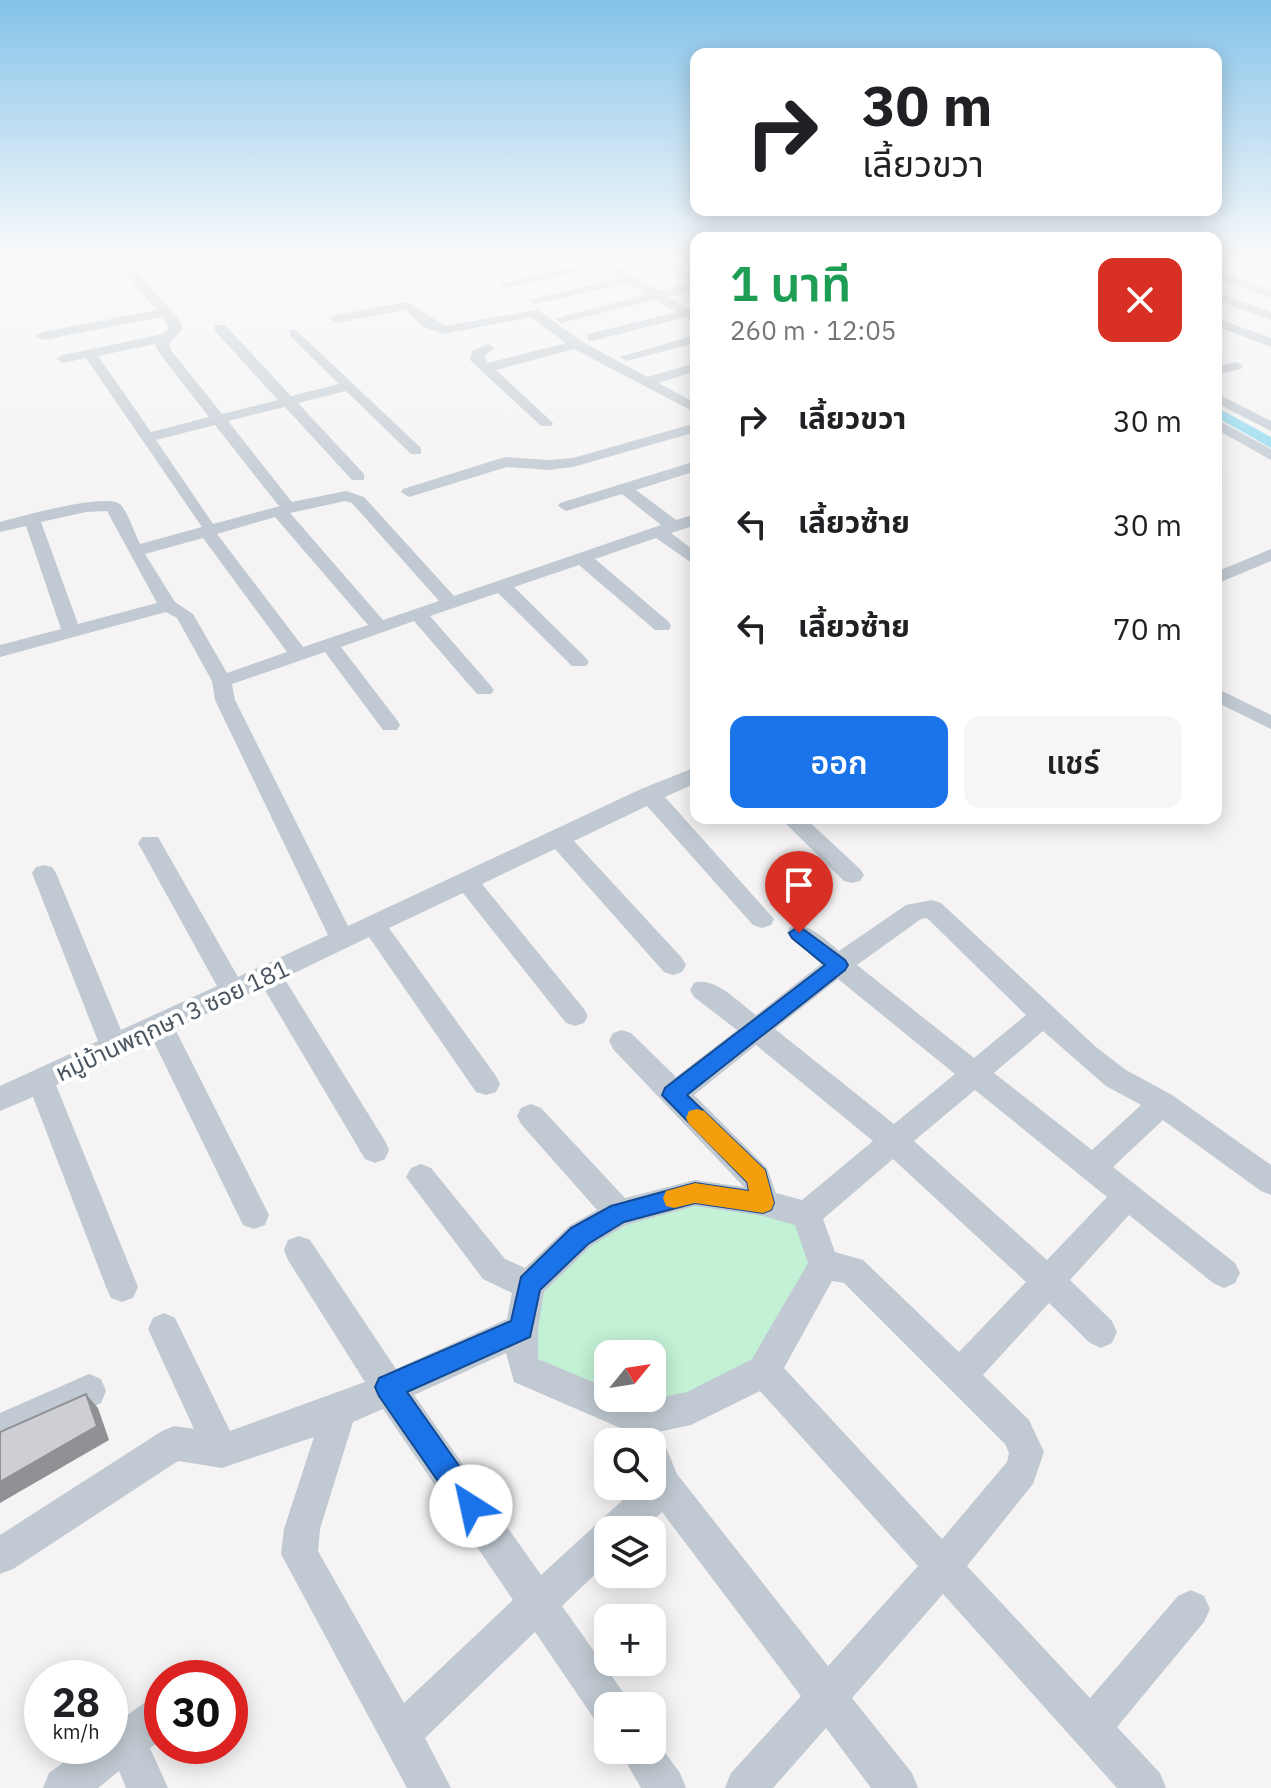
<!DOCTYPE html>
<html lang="th">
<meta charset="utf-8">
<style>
body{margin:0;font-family:"IBM Plex Sans","Noto Sans Thai",sans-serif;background:#f6f6f6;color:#202124;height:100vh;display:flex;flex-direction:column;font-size:30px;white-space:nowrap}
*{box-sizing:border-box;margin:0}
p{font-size:26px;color:#757577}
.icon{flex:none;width:44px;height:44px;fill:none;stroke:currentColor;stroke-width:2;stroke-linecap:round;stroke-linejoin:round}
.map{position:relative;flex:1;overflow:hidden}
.panel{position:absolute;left:690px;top:232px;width:532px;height:592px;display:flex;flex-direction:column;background:#fff;border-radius:16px;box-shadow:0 4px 20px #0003}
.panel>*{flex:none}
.guide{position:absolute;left:690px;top:48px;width:532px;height:168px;border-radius:16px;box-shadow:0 4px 20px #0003;background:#fff;color:#202124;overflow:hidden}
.needle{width:52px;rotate:60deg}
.buttons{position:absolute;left:594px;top:1340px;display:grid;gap:16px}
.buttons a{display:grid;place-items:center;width:72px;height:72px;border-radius:16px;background:#fff;box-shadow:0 4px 20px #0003;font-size:40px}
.speed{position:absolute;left:24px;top:1660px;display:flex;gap:16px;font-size:40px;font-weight:700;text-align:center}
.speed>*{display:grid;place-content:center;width:104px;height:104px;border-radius:50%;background:#fff;box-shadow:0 4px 20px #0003;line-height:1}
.speed small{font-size:20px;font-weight:400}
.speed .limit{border:12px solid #d22;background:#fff;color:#111}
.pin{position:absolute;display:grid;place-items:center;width:68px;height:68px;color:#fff;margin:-82px -34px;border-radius:50% 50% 50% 0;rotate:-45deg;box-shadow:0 0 8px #0007}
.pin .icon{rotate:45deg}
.me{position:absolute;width:88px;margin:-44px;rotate:325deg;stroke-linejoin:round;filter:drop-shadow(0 0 6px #0008)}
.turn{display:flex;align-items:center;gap:28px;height:168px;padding:0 40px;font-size:36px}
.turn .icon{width:104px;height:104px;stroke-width:2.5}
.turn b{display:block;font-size:56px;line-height:68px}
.round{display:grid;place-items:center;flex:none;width:84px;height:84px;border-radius:16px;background:#f6f6f6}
.headline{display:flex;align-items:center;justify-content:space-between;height:136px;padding:0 40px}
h1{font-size:48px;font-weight:600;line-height:60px;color:#1e9e55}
.primary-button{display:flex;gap:16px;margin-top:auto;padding:16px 40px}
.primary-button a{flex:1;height:92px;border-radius:16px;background:#1a73e8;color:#fff;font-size:32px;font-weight:600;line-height:92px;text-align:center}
.primary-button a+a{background:#f6f6f6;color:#202124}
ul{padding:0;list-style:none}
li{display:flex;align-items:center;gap:24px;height:104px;padding:0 40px}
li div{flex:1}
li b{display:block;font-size:30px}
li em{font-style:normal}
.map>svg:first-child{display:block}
.green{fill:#c3f1d5;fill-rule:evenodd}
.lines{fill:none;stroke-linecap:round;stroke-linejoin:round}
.canal{fill:#90daee;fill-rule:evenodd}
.minor{fill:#c1cad2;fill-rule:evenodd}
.shaded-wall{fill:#909195}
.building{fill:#cdcfd5;stroke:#909195;stroke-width:2}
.route{fill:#1a73e8;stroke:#114b97;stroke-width:2}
.slow{fill:#f59e0b}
.labels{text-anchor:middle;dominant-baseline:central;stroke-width:8;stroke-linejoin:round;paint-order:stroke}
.street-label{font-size:24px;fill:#4a5661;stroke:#fff}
</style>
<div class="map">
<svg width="1271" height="1788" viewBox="0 0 1271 1788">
<rect width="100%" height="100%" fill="#f5f3f3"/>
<!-- green -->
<path class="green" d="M695,1193L806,1215L824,1265L764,1371L639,1419L526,1370L529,1285L619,1213ZM608,1354H652V1398H608Z"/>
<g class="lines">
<!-- canal -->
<path class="canal" d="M1216,407L1271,437V448L1216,417Z"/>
<!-- minor -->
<path class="minor" d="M0,256H21L0,263Z
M104,256L124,258L178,318L183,328L169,344L171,350L222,414L278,400L215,331V325H225L291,396L339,384L290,336V330L295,329L421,448V454H411L346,391L298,403L364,474V480H352L285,407L228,421L292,502L346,491L364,497L454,596L661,525L622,494L566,511L558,506L560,503L696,461V471L636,490L676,520L696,514V525L671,533L696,552V566L656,538L595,559L669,622L671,626L669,630H655L579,565L514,587L586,658L589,662L586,666H572L498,593L430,616L491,686L494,690L491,694H477L414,621L341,647L397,720L400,725L397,730H383L325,652L232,684L235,700L348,926L641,789L696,767V783L665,797L774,919L771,925L762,928L753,925L647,806L574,841L682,958L686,965L682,972L673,975L664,972L555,849L482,884L584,1009L588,1016L584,1023L575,1026L566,1023L463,893L389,928L496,1076L500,1084L496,1092L486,1095L476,1092L369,937L284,978L385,1141L389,1150L385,1159L375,1163L365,1159L263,987L175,1029L269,1215L265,1225L254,1229L243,1225L153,1040L56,1085L138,1287L133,1298L122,1302L111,1298L106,1287L33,1097L0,1111V1086L98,1041L32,873L36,867L44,865L52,867L56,873L121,1030L217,986L138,843L142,837H158L238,977L328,935L215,700L212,681L177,618L166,612L0,657V645L61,629L26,526L0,532V522C20,517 109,491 121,505C129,515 134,532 140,544L202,527L86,358L63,363L56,359L63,355L163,334L169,328L162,317L43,340L36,336L43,332L157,310L116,262ZM155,344L160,354L209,417L151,432L98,356ZM215,425L278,505L280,506L213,524L156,440ZM345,501L352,503L439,601L383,620L290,513ZM107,511L157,603L78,624L41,522L86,512ZM275,517L368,625L303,647L217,534ZM203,538L287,652L227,673L193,614L175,602L145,554Z
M586,256H597L659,291L691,283L643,256H657L696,276V290L668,297L696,313V322L686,317L593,341L588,340V334L677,312L655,300L561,323L555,319L646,294L627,283L535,304L529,300L618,278L600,267L505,288L499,284L591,262Z
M1223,256H1240L1271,266V274Z
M1216,270L1271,290V298L1216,278Z
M1216,292L1271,312V320L1216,300Z
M408,302L445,326L538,310L581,341L647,377L696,363V371L658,383L696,403V413L574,349L496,370L553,423L551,426H541L470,360L472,351L488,344L495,348L484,356L488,363L566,343L531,317L444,334L424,327L405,310L336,323L330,319L336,315Z
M1216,318L1271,338V347L1216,326Z
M696,335V343L626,361L619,357Z
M1236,362L1243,366L1241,369L1216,375V367Z
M1216,393L1271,421V431L1216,403Z
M1216,419L1271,449V460L1216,429Z
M696,423V432L573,467L549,470L507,467L409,497L401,492L403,489L505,457L549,460L573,458Z
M1271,549V561L1216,584V572Z
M1216,688L1271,715V729L1216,702Z
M780,818H805L860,869L864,875L860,881L852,883L844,881Z
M932,900L941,903L1096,1047L1126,1070L1172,1095L1271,1165V1195L1261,1191L1163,1120L1113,1167L1235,1263L1240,1273L1235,1283L1224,1288L1213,1283L1129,1215L1070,1280L1112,1321L1117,1332L1112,1343L1101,1348L1090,1343L1049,1303L983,1375L1029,1420L1044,1452L1033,1484L967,1566L1090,1698L1178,1596L1191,1590L1204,1596L1210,1609L1204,1622L1117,1727L1160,1773L1166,1788H1117L943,1594L852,1698L912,1773L918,1788H871L826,1728L773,1788H725L731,1773L801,1696L662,1512L643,1530H608V1562L562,1606L623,1692L629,1706H608V1725L595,1720L535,1632L425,1738L451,1788H407L281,1554L284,1529L314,1437L222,1468L178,1461L13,1569L0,1574V1535L162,1431L174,1426L194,1429L148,1329L153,1318L164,1313L175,1318L230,1431L365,1382L288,1260L284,1250L288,1240L299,1236L310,1240L396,1369L507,1319L512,1293L483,1279L406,1177L411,1168L421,1164L431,1168L505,1259L525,1268L569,1226L597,1210L521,1124L517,1116L521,1108L531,1104L541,1108L625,1198L695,1180L744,1187L613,1049L609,1041L613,1033L622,1030L631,1033L676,1077L737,1030L694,997L690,990L694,983C715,976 739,1003 756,1015L821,964L787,933L790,927C809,921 825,940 839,951L906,905ZM927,918L1026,1015L974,1058L857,965L921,919ZM838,979L955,1074L894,1124L775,1029ZM1043,1031L1106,1086L1141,1105L1092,1150L994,1073ZM756,1045L873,1141L802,1200L776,1193L767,1168L694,1095ZM975,1090L1107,1197L1047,1260L914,1141ZM893,1159L1026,1282L959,1352L863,1260L835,1252L823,1219ZM695,1206L763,1216L795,1225L808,1263L752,1359L687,1392L639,1402L630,1398H608V1388L538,1359V1329L544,1292L591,1246L626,1225ZM832,1281L844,1283L1005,1444L1009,1453L1007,1462L942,1539L784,1368ZM506,1353L514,1382L639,1436L691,1425L760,1391L918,1566L828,1666L677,1474L664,1443L652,1438L641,1442H652V1486H638L541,1575L414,1395ZM383,1409L513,1600L404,1703L318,1551L320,1529L353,1422Z
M89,1374L101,1379L106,1391L101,1403L0,1448V1413Z
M162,1694V1739L150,1748L168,1788H126L119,1771L98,1788H43L49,1773L86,1746H110V1728L148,1700Z
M652,1735L680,1773L686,1788H641L619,1750H652Z"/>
</g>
<!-- shaded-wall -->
<path class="shaded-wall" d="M86,1394L98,1408L109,1440L0,1503V1482Z"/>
<!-- building -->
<path class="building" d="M86,1394L97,1426L0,1482V1432Z"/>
<!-- sky -->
<linearGradient id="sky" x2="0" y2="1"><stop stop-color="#85c3ea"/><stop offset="0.51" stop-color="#fafafa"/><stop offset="1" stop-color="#fafafa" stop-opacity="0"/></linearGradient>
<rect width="1271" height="506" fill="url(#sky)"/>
<!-- route -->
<path class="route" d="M799,926L845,960L848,965L845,970L687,1095L765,1170L774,1203L771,1210L763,1213L695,1203L624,1222L588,1244L540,1290L530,1337L407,1392L481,1497L485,1506L481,1516L471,1520L462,1516L379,1396L375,1387L379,1378L511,1321L521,1277L571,1228L611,1206L695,1183L749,1191L747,1182L662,1095L665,1088L825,965L792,938L789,933Z"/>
<!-- slow -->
<path class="slow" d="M697,1109L704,1111L765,1170L774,1203L771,1210L763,1213L695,1203L674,1208L666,1206L663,1198L666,1191L695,1183L749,1191L747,1182L689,1124L686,1118L689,1111Z"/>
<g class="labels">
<!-- street labels -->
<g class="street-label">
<text transform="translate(172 1020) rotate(-25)">หมู่บ้านพฤกษา 3 ซอย 181</text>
</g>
</g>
</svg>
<div class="buttons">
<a><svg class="needle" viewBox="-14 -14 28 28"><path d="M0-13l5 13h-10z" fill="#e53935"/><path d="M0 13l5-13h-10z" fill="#757577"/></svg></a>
<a><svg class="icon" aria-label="search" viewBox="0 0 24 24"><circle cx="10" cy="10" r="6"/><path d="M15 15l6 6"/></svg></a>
<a><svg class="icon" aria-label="layers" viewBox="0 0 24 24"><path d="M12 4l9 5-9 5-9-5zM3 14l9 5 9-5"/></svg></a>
<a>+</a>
<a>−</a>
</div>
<div class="speed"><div>28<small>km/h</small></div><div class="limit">30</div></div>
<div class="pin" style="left:799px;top:933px;background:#d93025"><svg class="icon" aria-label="arrive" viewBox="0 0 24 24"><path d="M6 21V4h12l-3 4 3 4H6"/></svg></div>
<svg class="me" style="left:471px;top:1506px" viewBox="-20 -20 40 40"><circle r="19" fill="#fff"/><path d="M0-13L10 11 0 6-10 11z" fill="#1a73e8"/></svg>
<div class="guide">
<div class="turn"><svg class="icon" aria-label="right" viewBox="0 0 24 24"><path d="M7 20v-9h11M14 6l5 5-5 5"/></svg><div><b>30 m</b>เลี้ยวขวา</div></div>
</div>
<section class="panel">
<div class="headline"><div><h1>1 นาที</h1><p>260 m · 12:05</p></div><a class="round" style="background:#d93025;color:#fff"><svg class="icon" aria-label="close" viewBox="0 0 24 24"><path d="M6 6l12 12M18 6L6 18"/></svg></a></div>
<ul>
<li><svg class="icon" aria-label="right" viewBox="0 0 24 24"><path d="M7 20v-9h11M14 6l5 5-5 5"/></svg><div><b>เลี้ยวขวา</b></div><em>30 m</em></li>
<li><svg class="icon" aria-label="left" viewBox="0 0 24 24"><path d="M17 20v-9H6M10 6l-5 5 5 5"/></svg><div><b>เลี้ยวซ้าย</b></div><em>30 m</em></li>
<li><svg class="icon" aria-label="left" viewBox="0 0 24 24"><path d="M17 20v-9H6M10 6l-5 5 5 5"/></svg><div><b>เลี้ยวซ้าย</b></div><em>70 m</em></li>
</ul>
<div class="primary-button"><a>ออก</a><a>แชร์</a></div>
</section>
</div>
